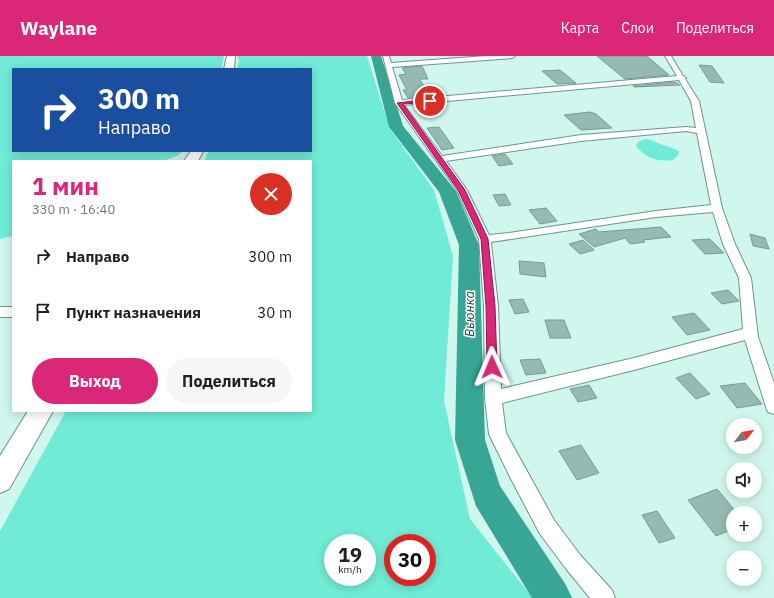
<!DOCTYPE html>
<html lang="ru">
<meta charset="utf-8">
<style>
body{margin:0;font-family:"IBM Plex Sans",sans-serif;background:#f6f6f6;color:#202124;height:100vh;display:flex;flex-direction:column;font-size:15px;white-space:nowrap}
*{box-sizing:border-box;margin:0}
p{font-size:13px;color:#757577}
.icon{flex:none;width:22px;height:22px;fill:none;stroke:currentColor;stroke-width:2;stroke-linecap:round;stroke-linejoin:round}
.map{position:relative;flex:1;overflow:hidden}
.side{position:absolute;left:12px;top:104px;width:300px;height:252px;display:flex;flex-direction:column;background:#fff;border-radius:0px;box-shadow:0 2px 10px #0003}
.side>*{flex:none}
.banner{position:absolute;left:12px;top:12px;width:300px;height:84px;border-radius:0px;box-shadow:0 2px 10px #0003;background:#1a4fa0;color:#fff;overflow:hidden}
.needle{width:26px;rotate:59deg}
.fabs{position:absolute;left:726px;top:362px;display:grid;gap:8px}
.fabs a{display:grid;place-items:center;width:36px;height:36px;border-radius:50%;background:#fff;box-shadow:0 2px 10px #0003;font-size:20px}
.speed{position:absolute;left:324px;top:478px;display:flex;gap:8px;font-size:20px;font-weight:700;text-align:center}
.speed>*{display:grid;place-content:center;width:52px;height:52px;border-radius:50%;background:#fff;box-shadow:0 2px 10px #0003;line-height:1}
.speed small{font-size:10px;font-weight:400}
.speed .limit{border:6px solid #d22;background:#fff;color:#111}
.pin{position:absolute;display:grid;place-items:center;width:34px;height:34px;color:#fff;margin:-17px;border:2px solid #fff;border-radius:50%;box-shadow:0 1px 4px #0007}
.me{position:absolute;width:44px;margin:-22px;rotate:359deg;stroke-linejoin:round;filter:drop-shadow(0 0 3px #0008)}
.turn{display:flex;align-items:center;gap:14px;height:84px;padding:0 20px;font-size:18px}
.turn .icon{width:52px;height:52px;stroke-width:2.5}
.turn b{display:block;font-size:28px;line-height:34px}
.round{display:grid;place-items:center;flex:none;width:42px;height:42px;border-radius:21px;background:#f6f6f6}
.headline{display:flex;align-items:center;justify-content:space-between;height:68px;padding:0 20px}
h1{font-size:24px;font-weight:700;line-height:30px;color:#db2777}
.primary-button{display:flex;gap:8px;margin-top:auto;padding:8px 20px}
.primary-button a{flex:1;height:46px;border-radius:24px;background:#db2777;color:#fff;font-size:16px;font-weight:700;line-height:46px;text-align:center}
.primary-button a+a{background:#f6f6f6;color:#202124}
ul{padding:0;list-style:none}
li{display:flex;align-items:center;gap:12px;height:56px;padding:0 20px}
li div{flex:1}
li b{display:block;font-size:15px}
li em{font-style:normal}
header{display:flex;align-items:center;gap:24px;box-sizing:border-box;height:56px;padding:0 20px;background:#db2777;color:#fff}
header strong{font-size:19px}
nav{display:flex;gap:22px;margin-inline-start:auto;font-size:14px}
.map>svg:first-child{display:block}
.green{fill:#70ecd6;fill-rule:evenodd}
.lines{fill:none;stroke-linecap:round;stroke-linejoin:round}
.river{fill:#37a694;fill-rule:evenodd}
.building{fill:#95bab1;stroke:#789c94}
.street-casing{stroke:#70948c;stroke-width:2}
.secondary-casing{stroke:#70948c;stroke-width:2}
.street{fill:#fff;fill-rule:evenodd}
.secondary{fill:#fff;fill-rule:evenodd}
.route{fill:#db2777;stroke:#8e194d}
.labels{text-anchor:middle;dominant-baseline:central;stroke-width:3;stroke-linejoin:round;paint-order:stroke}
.water-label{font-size:13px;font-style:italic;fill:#114f46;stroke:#fff}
</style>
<header>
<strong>Waylane</strong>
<nav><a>Карта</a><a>Слои</a><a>Поделиться</a></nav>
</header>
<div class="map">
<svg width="774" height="542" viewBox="0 0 774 542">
<rect width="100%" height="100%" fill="#d0f7ee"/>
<!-- green -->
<path class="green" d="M0,0H224V1L221,13H13V95H182L179,99L163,105H13V180L0,183Z
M237,0H367L390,73L434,134L453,200L444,345L470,463L533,542H0V475L66,355H311V105H204L209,95H311V13H237L239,5ZM333,487H367V521H333ZM393,487H427V521H393Z
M648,83C658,88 669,90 679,95V98L673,104C657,106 647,103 636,90C639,84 641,84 648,83Z"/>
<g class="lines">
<!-- river -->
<path class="river" d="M371,0H381L403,70L456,135L479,189L485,384L500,430L566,529L572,542H532L476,450L455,384L459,189L439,136L389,71Z"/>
</g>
<!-- building -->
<path class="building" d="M597,0H647L669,19L625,23Z
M699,9L712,10L724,27L710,26Z
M422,10L428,23H419L432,40L408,42L403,34H407L399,19L406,18L402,12Z
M560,14L576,27L557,28L542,15Z
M675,26L680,29L635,31L633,30Z
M590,56L596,58L612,72L581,74L564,59Z
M439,71L454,92L442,94L427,72Z
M505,98L513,108L499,110L492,100Z
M505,138L511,149L499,150L493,139Z
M546,152L557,165L540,168L529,154Z
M661,171L671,181L643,184L645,186L630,188L625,182L594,191L579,178L596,173L599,176Z
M750,178L765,182L769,193L753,190Z
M710,183L724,197L705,198L692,184Z
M583,184L594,194L580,198L569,188Z
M519,205L544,207L546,221L520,218Z
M728,234L739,245L722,248L711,237Z
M523,243L529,256L515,258L509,244Z
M694,257L710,274L687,279L672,261Z
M545,264H564L571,282H550Z
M540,303L546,317L526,319L520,304Z
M690,317L710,338L696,343L676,322Z
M745,327L762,348L737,352L720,330Z
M589,329L597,342L578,346L570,333Z
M581,389L599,417L577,424L559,395Z
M717,433L733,452V473L716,480L688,444Z
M657,455L675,482L659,487L642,459Z"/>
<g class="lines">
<!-- street casing -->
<g class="street-casing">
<path id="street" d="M383,0H389L391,7L486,0H515L512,2L392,11L402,44L677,20L665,0H671L683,20L686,22L685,23L699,45L722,152L735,188L751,222L758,281L774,327V358L768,356L766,351L745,284L634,314L502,347L506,377L554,464L581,500L612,534L615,542H590L567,514L540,478L510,421L489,378L485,342L484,250L479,183L457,134L395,47ZM679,24L691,45L696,72L686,71L581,79L442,100L404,49ZM686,75L697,77L711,149L656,155L509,177L489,179L467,134L446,105L581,85ZM713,156L723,188L739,222L743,273L634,302L501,333L498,250L491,186L656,161Z
M0,251H13V261H0Z"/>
</g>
<!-- secondary casing -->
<g class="secondary-casing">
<path id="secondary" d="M227,0H235L234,13H224Z
M191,95H203L198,105H184Z
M28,355H53L9,433L0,437V400Z"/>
</g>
<!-- street -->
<use href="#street" class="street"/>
<!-- secondary -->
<use href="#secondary" class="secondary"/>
</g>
<!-- route -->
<path class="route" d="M430,43L432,46L403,48L465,134L488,183L495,250L497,311L496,314H489L487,311L486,250L481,183L458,134L397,47Z"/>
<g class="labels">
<!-- water labels -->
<g class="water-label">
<text transform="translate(469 258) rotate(-90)">Вьюнка</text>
</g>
</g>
</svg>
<div class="fabs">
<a><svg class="needle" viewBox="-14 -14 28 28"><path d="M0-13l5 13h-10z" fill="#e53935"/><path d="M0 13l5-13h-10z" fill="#757577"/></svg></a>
<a><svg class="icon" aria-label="sound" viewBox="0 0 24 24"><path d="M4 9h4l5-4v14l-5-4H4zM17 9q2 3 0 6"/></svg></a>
<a>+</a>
<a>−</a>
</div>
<div class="speed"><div>19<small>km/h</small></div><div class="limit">30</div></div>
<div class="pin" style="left:430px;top:45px;background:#d93025"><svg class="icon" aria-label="arrive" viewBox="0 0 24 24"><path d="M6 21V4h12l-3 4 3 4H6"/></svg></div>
<svg class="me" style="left:492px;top:311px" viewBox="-20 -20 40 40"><path d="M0-17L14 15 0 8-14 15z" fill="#db2777" stroke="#fff" stroke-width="4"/></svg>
<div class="banner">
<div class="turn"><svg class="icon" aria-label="right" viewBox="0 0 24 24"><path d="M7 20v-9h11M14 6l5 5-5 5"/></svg><div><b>300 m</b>Направо</div></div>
</div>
<section class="side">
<div class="headline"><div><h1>1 мин</h1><p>330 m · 16:40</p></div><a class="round" style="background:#d93025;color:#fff"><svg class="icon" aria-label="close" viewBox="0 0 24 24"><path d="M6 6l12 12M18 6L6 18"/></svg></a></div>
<ul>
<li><svg class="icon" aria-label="right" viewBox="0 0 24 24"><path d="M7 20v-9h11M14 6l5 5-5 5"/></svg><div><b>Направо</b></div><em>300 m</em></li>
<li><svg class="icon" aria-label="arrive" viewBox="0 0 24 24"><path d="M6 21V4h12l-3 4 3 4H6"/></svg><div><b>Пункт назначения</b></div><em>30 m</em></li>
</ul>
<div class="primary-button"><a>Выход</a><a>Поделиться</a></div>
</section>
</div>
